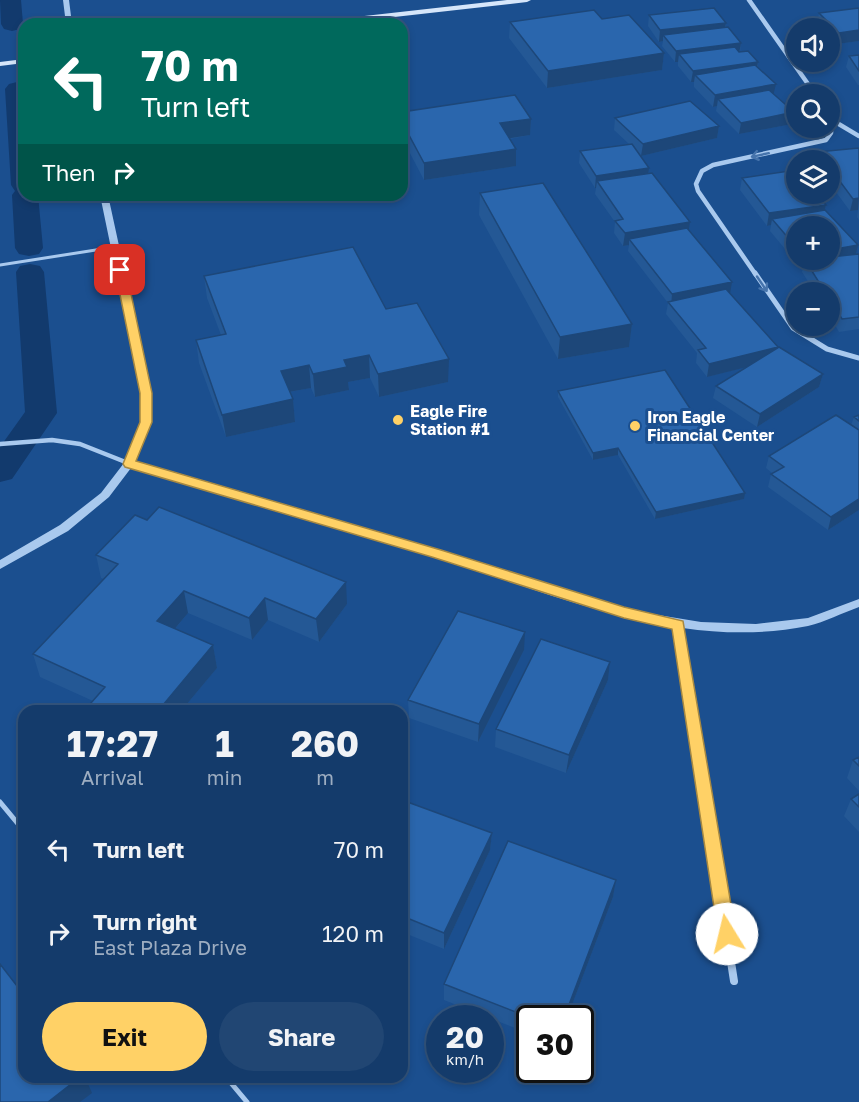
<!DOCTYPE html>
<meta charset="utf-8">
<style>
body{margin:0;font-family:"Golos Text",sans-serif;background:#214673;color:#f1f3f6;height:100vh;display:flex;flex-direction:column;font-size:22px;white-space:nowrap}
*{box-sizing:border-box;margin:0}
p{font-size:20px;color:#9dadc1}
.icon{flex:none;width:33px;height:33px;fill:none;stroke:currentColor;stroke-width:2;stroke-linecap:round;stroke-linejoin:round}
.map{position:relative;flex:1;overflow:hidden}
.drawer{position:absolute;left:18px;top:705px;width:390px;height:378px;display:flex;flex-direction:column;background:#143b6b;border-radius:18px;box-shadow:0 3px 9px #0003,0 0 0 2px #33557e}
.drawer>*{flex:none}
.banner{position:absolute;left:18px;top:18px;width:390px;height:183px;border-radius:18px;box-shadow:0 3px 9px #0003,0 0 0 2px #33557e;background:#00695c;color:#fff;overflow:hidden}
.tools{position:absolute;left:786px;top:18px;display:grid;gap:12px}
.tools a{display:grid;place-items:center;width:54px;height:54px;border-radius:50%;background:#143b6b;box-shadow:0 3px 9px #0003,0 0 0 2px #33557e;font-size:30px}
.speed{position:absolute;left:426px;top:1005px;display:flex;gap:12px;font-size:30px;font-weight:700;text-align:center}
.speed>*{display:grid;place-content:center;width:78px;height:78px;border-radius:50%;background:#143b6b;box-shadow:0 3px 9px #0003,0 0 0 2px #33557e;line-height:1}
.speed small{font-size:15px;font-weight:400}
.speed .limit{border:3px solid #111;border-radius:9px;background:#fff;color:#111}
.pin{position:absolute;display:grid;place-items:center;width:51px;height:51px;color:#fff;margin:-26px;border-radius:12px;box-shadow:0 3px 9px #0006}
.me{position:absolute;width:66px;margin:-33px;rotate:351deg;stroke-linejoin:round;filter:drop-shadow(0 0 4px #0008)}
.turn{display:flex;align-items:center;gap:21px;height:126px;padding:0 24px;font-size:27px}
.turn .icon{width:78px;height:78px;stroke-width:2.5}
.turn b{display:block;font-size:42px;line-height:51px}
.then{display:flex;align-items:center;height:57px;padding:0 24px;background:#0003;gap:12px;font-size:22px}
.eta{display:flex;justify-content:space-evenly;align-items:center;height:102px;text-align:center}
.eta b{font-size:36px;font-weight:700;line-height:42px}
.primary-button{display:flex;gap:12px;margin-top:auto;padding:12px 24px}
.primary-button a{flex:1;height:69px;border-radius:36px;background:#ffd166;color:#111;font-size:24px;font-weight:700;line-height:69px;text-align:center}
.primary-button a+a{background:#214673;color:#f1f3f6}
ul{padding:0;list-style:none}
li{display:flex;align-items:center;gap:18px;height:84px;padding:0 24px}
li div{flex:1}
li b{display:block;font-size:22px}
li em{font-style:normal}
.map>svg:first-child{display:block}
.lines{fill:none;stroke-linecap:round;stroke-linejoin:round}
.canal{fill:#123a6d;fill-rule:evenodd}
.service-far2{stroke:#a9c9ee;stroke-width:3}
.service-far1{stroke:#a9c9ee;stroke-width:4.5}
.service{stroke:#a9c9ee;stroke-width:5}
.minor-far2{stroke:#a9c9ee;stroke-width:4.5}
.minor-far1{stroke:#a9c9ee;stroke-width:5}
.minor{stroke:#a9c9ee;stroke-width:8}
.tertiary{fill:#a9c9ee;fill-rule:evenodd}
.secondary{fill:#d6e6fa;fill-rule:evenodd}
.wall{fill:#245895;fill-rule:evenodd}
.shaded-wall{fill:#1d4779}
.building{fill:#2a66ad;stroke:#1d4779;stroke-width:1.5}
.oneway{stroke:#4674ac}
.route{fill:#ffd166;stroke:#a68842;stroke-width:1.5}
.poi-dot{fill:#ffd166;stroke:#1b4f8f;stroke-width:2}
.labels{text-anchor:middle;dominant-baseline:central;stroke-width:6;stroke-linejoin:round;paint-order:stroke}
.poi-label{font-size:16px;font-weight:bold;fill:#fff;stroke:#1b4f8f;text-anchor:start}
</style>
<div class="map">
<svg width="859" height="1102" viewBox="0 0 859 1102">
<rect width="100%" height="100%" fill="#1b4f8f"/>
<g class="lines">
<!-- canal -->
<path class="canal" d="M0,0H21L23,24L20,29L12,31L4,29L1,24Z
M17,82L24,84V195H38L43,248L39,254L29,256L19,254L15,248L12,195L15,191L11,185L5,89L9,84Z
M30,264L40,266L44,272L57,413L12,479L0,482V447L25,412L16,272L20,266Z"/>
<!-- service-far2 -->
<path class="service-far2" d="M0,265L115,247"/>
<!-- service-far1 -->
<path class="service-far1" d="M0,444L52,440L80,444L128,463"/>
<!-- service -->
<path class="service" d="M0,802L24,831
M226,1077L247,1102"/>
<!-- minor-far2 -->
<path class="minor-far2" d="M749,0L815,94
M756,275L698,191L696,184L702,171L713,165L826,140L831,133L832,120L859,136"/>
<!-- minor-far1 -->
<path class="minor-far1" d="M755,273L793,328L827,349L859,358
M678,625L679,634"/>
<!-- minor -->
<path class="minor" d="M679,632L734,981"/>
<!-- tertiary -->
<path class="tertiary" d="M63,0H69L72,24H66Z
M100,195H108L151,393V422L135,462L399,539L590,599L646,613L701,622L756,624L808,618L859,599V607C842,613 825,622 808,626C678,652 550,592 428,555C329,525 230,496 131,468L109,497L68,531L0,569V560L60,525L101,493L124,463L141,422V393Z"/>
<!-- secondary -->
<path class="secondary" d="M507,0H531L527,2L332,24H307L311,22Z
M24,59V63L0,66V62Z"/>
</g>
<!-- wall -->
<path class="wall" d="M859,8V41L837,44L830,37V28H821L817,25L819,13Z
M649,15L726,23V27L741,43L740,52L758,62V67L774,94L794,112L792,124L739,134L716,111L717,106L713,107L694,87V82H691L678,66V62H675L662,46L663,41L659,42L648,26Z
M602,19L664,53L662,70L547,88L509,38L510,22Z
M859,55V85H858L846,67L849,56Z
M402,112L531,119L530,135L510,139L516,149V166L424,180L402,138Z
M615,118L719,126L717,138L641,156L640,154L648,173L689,230L730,293L778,347L823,374L819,387L757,427L713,398L716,386L746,367L707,377L696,363L697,353L666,314L668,303L628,251L629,245L623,246L614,233L615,222L595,194L596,188H595L579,163L580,151L629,144L614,130Z
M859,148V220L857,217L858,210L850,211L830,184V160H816L817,152Z
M742,178L826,205L825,210L856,254H859V329L839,332L830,316V292H815L802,272L803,267H800L770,231L771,225L767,226L740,190ZM796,226L830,260H796Z
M480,193L632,324L629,347L558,359L479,215Z
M204,276L386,309L448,382L379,397L370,378L348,382L349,390L315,397L311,388L290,392L293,399L295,422L226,437L199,363L196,340L221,335L207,298Z
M558,391L744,499L655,519L618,455L593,460L558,397Z
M859,415V510L828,530L768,487L771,474L772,473L766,468L769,456L851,425L854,417Z
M96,555L347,604L319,642L268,620L252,640L188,613L175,629L213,645L217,668L181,711H84L93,701L40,677L33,654L104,579L101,578Z
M524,650L478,742L409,718L408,700Z
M610,662L608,680L566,773L495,747L496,729Z
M859,757V791L847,778L853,760Z
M859,794V832L844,816L851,799Z
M402,800L492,833L490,850L444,949L402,932Z
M616,880L613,897L567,1018H530V1034L444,1000V984Z"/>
<!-- shaded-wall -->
<path class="shaded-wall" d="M726,23L724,34L663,35V41L659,42L660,30Z
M859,30V41L837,44L839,33Z
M741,43L739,54H679L678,62H675L676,51Z
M664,53L662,70L547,88L548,71Z
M758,62L756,74L695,75L694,82H691L693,71Z
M776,84L773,96L718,99L717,106L713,107L715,95Z
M794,112L792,124L739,134L741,123Z
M531,119L530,135L499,140L500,123Z
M719,126L717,138L641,156L643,144Z
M516,149V166L424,180V163Z
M649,168L647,180L597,181L596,188H595L596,176Z
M859,198L858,210L850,211L853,199Z
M826,205L823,217L772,219L771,225L767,226L769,213Z
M690,222L688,235L629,239V245L623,246L625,233Z
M858,245L855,257L830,260V250Z
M802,260H805L803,267H800Z
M732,282L730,294L671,307L672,294Z
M632,324L629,347L558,359L560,337Z
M778,347L775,360L707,377L709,364Z
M369,355L370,378L348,382L349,390L315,397L313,374L344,360Z
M449,359L448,382L379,397L378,374Z
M309,365L311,388L283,393L281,371Z
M823,374L819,387L757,427L760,414Z
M293,399L295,422L226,437L222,415Z
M618,448V455L593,460V453Z
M745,493L744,499L655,519L656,512Z
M859,499V510L828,530L831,517Z
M346,582L347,604L319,642L316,619Z
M184,591L188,613L162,644L157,621Z
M265,598L268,620L252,640L249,618Z
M525,632L524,650L478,742L479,724Z
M213,645L217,668L181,711H158Z
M610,662L608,680L566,773L569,755Z
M492,833L490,850L444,949V933Z
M616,880L613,897L567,1018H564Z
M80,1077H85L92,1093L80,1102H48Z"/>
<!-- building -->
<path class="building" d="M714,8L726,23L660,30L649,15Z
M859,8V30L839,33L819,13Z
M594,10L602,19L629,15L664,53L548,71L510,22Z
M728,27L741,43L676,51L663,35Z
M735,47L739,52L748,51L758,62L693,71L679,54Z
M859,55V71L849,56Z
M755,65L776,84L715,95L695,75Z
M769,90L794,112L741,123L718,99Z
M515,95L531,119L500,123L516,149L424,163L402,122V112Z
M690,101L719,126L643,144L615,118Z
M632,144L649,168L596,176L580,151Z
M859,148V198L853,199L830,168V160H824L817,152Z
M796,170V194H816L826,205L769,213L742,178Z
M652,173L690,222L625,233L615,221L623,219L597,181Z
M543,183L632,324L560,337L480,193Z
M825,210L858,245L830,250V226H796V247L772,219Z
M687,228L732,282L672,294L629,239Z
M353,247L386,309L417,303L449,359L378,374L369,355L344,360L347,367L313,374L309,365L281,371L293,399L222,415L196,340L226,334L204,276Z
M859,254V317L842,319L830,299V292H825L805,260H830V257Z
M726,289L778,347L709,364L698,350L706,348L668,302Z
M779,347L823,374L760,414L716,386Z
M665,370L745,493L656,512L618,448L593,453L558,391Z
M836,415L859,430V499L831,517L771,474L784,467L769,456Z
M859,415V421L854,417Z
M159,507L346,582L316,619L265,598L249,618L184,591L157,621L213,645L158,711H84L105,687L33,654L118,564L96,555L135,515L147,520Z
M458,611L525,632L479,724L408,700Z
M541,639L610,662L569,755L496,729Z
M859,757V766L853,760Z
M859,794V807L851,799Z
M402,800L492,833L444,933L402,916Z
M508,841L616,880L564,1018H531L444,984Z
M0,964L24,995V1077H80L48,1102H0Z"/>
<!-- one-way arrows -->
<defs><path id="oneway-shaft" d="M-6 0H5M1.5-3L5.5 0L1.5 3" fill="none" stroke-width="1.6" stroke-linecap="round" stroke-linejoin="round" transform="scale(1.5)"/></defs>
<g class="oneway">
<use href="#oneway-shaft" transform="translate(760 155) rotate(168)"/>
<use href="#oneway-shaft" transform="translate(762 284) rotate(56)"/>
</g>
<!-- route -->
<path class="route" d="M120,266L126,270L152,393V422L136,461L441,550L624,607L683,621L736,934L733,940L727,942L721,940L718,934L672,629L624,618L432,557L125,467L123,464L140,422V393L115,270Z"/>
<!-- markers -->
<g class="poi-dot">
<circle cx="398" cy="420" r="6"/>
<circle cx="635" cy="426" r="6"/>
</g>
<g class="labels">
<!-- poi labels -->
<g class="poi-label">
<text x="410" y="411">Eagle Fire<tspan x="410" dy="18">Station #1</tspan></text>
<text x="647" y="417">Iron Eagle<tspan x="647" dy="18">Financial Center</tspan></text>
</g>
</g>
</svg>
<div class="tools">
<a><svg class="icon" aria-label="sound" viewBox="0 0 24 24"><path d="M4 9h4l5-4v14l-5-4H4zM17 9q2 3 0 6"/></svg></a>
<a><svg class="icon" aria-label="search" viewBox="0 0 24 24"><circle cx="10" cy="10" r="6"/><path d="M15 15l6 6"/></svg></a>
<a><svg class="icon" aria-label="layers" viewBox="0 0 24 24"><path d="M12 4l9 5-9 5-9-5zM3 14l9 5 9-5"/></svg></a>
<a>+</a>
<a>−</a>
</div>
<div class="speed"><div>20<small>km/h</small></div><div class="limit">30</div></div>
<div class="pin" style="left:120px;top:270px;background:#d93025"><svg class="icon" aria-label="arrive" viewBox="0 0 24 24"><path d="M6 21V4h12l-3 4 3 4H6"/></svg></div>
<svg class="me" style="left:727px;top:934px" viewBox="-20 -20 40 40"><circle r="19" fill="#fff"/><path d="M0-13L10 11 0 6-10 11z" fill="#ffd166"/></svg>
<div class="banner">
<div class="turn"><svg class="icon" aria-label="left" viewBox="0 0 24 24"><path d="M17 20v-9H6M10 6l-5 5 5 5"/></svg><div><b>70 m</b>Turn left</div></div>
<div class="then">Then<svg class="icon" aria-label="right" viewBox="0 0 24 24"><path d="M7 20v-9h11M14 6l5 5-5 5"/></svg></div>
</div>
<section class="drawer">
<div class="eta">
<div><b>17:27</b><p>Arrival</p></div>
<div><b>1</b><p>min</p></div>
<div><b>260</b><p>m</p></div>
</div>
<ul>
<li><svg class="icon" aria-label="left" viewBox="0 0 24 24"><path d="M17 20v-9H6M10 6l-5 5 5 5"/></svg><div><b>Turn left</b></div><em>70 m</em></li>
<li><svg class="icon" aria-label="right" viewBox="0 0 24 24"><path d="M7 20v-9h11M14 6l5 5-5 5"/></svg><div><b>Turn right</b><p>East Plaza Drive</p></div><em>120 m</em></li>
</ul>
<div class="primary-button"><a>Exit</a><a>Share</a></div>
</section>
</div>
